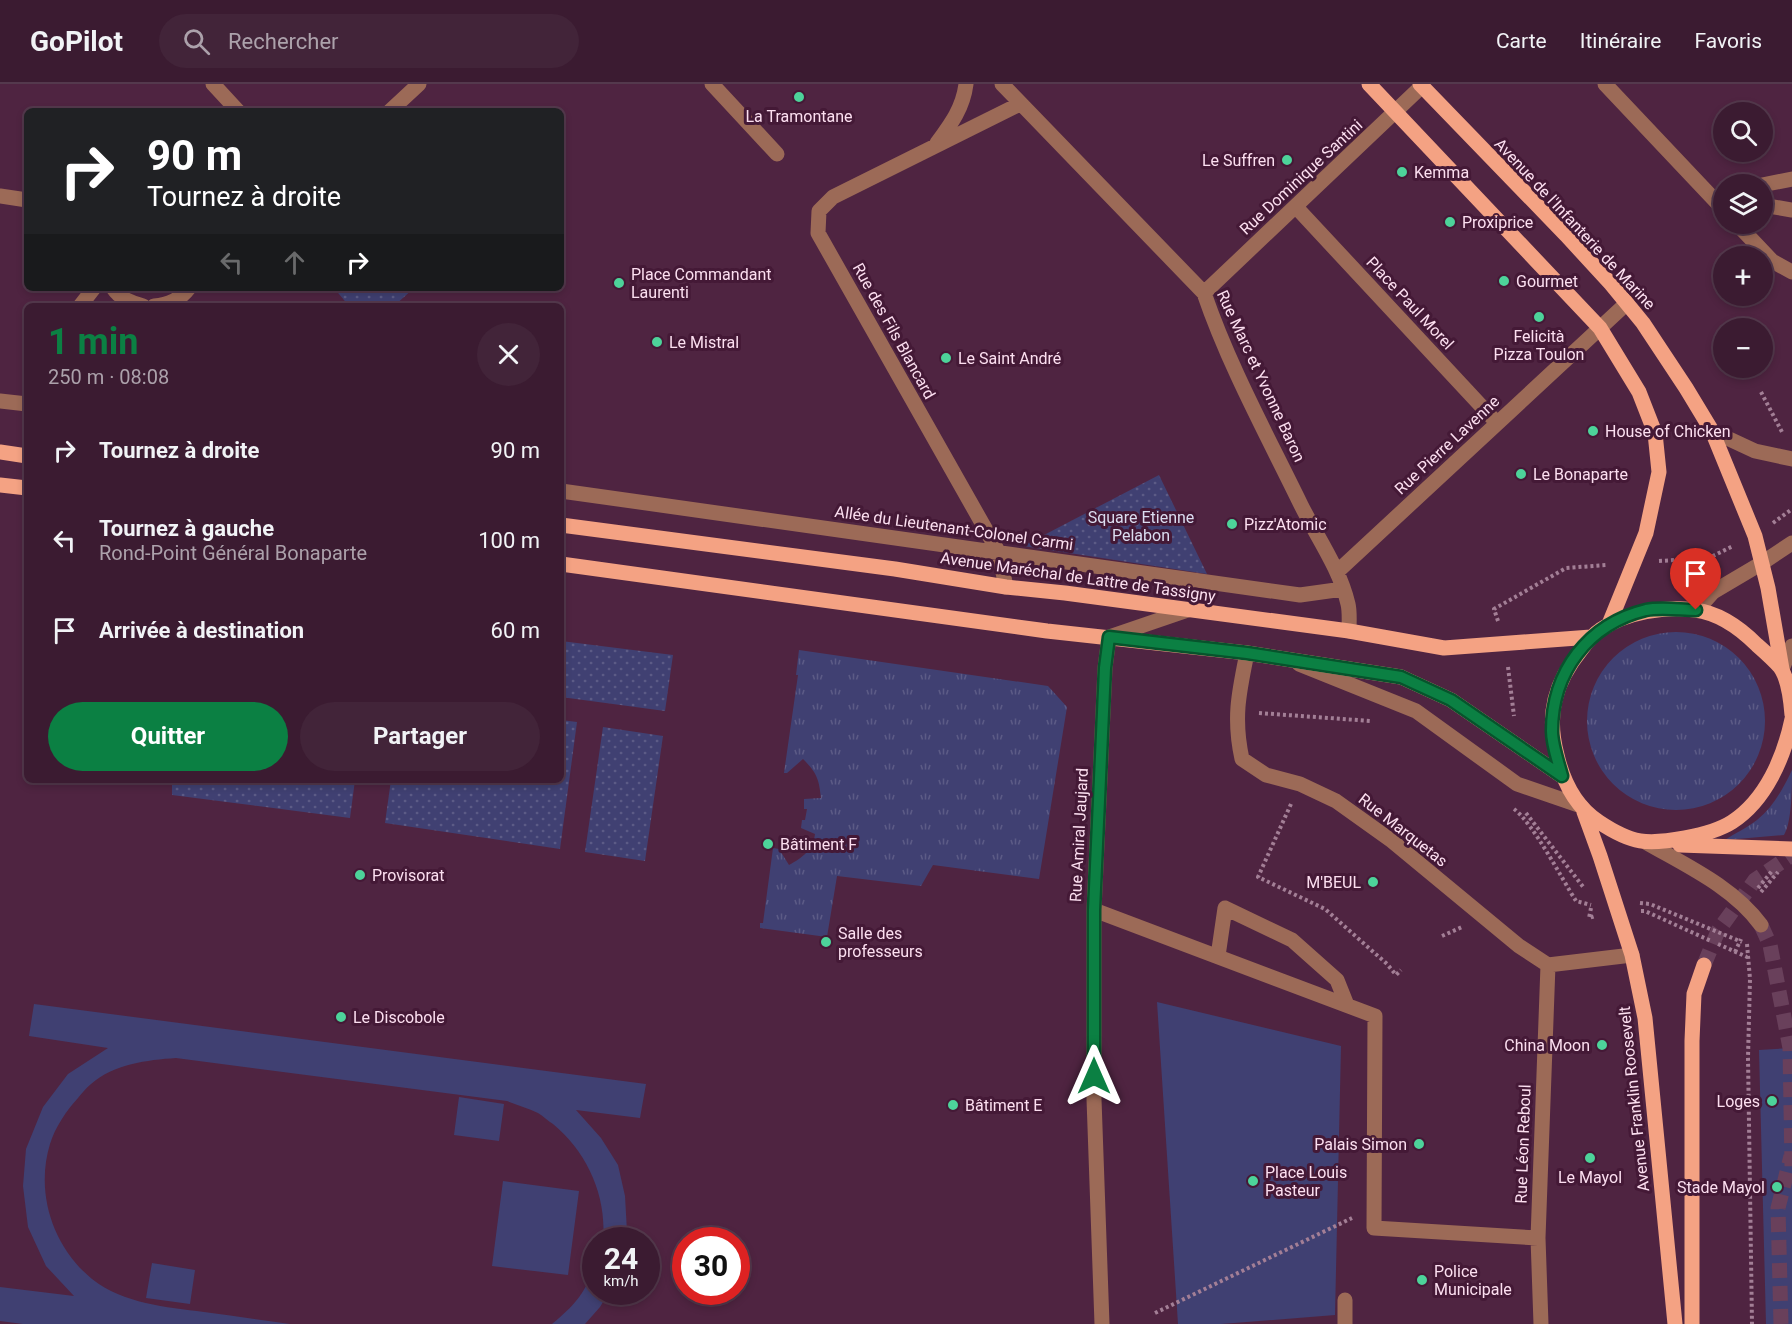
<!DOCTYPE html>
<html lang="fr">
<meta charset="utf-8">
<style>
body{margin:0;font-family:Roboto,sans-serif;background:#422439;color:#f1f3f6;height:100vh;display:flex;flex-direction:column;font-size:22px;white-space:nowrap}
*{box-sizing:border-box;margin:0}
p{font-size:20px;color:#aca1ab}
.icon{flex:none;width:33px;height:33px;fill:none;stroke:currentColor;stroke-width:2;stroke-linecap:round;stroke-linejoin:round}
.map{position:relative;flex:1;overflow:hidden}
.details{position:absolute;left:24px;top:219px;width:540px;height:480px;display:flex;flex-direction:column;background:#3b1b31;border-radius:9px;box-shadow:0 3px 9px #0003,0 0 0 2px #54394d}
.details>*{flex:none}
.hud{position:absolute;left:24px;top:24px;width:540px;height:183px;border-radius:9px;box-shadow:0 3px 9px #0003,0 0 0 2px #54394d;background:#202124;color:#fff;overflow:hidden}
.controls{position:absolute;left:1713px;top:18px;display:grid;gap:12px}
.controls a{display:grid;place-items:center;width:60px;height:60px;border-radius:50%;background:#3b1b31;box-shadow:0 3px 9px #0003,0 0 0 2px #54394d;font-size:30px}
.speed{position:absolute;left:582px;top:1143px;display:flex;gap:12px;font-size:30px;font-weight:700;text-align:center}
.speed>*{display:grid;place-content:center;width:78px;height:78px;border-radius:50%;background:#3b1b31;box-shadow:0 3px 9px #0003,0 0 0 2px #54394d;line-height:1}
.speed small{font-size:15px;font-weight:400}
.speed .limit{border:9px solid #d22;background:#fff;color:#111}
.pin{position:absolute;display:grid;place-items:center;width:51px;height:51px;color:#fff;margin:-62px -26px;border-radius:50% 50% 50% 0;rotate:-45deg;box-shadow:0 0 6px #0007}
.pin .icon{rotate:45deg}
.me{position:absolute;width:66px;margin:-33px;rotate:0deg;stroke-linejoin:round;filter:drop-shadow(0 0 4px #0008)}
.turn{display:flex;align-items:center;gap:21px;height:126px;padding:0 24px;font-size:27px}
.turn .icon{width:78px;height:78px;stroke-width:2.5}
.turn b{display:block;font-size:42px;line-height:51px}
.lanes{display:flex;align-items:center;height:57px;padding:0 24px;background:#0003;justify-content:center;gap:30px;direction:ltr}
.lanes .off{opacity:.35}
.round{display:grid;place-items:center;flex:none;width:63px;height:63px;border-radius:32px;background:#422439}
.summary{display:flex;align-items:center;justify-content:space-between;height:102px;padding:0 24px}
h1{font-size:36px;font-weight:700;line-height:45px;color:#0b8043}
.cta{display:flex;gap:12px;margin-top:auto;padding:12px 24px}
.cta a{flex:1;height:69px;border-radius:36px;background:#0b8043;color:#fff;font-size:24px;font-weight:700;line-height:69px;text-align:center}
.cta a+a{background:#422439;color:#f1f3f6}
ul{padding:0;list-style:none}
li{display:flex;align-items:center;gap:18px;height:90px;padding:0 24px}
li div{flex:1}
li b{display:block;font-size:22px}
li em{font-style:normal}
header{display:flex;align-items:center;gap:36px;box-sizing:border-box;height:84px;padding:0 30px;background:#3b1b31;border-bottom:2px solid #54394d}
header strong{font-size:28px}
nav{display:flex;gap:33px;margin-inline-start:auto;font-size:21px}
.search{width:420px;height:54px;background:#422439;display:flex;align-items:center;gap:15px;box-sizing:border-box;padding:0 21px;border-radius:33px;color:#aca1ab;font-size:22px}
.map>svg:first-child{display:block}
.grass{fill:url(#grass-tufts)}
.park{fill:url(#park-dots)}
.pitch{fill:#404072}
.lines{fill:none;stroke-linecap:round;stroke-linejoin:round}
.minor-tunnel{stroke:#69405b;stroke-width:15;stroke-dasharray:15 8;stroke-linecap:butt}
.major-tunnel{stroke:#69405b;stroke-width:15;stroke-dasharray:15 8;stroke-linecap:butt}
.path{stroke:#a37f96;stroke-width:4;stroke-dasharray:3 3;stroke-linecap:butt}
.minor{stroke:#9c6a57;stroke-width:15}
.major{stroke:#f4a283;stroke-width:15}
.route-casing{stroke:#07532c;stroke-width:15}
.route{stroke:#0b8043;stroke-width:10}
.poi-dot{fill:#4dd39a;stroke:#441936;stroke-width:2}
.labels{text-anchor:middle;dominant-baseline:central;stroke-width:6;stroke-linejoin:round;paint-order:stroke}
.poi-label{font-size:16px;fill:#fcdff0;stroke:#441936;text-anchor:start}
.street-label{font-size:16px;fill:#fcdff0;stroke:#441936}
.park-label{font-size:16px;fill:#dbddf0;stroke:#441936}
</style>
<header>
<strong>GoPilot</strong>
<div class="search"><svg class="icon" aria-label="search" viewBox="0 0 24 24"><circle cx="10" cy="10" r="6"/><path d="M15 15l6 6"/></svg>Rechercher</div>
<nav><a>Carte</a><a>Itinéraire</a><a>Favoris</a></nav>
</header>
<div class="map">
<svg width="1792" height="1240" viewBox="0 0 1792 1240">
<defs>
<pattern id="grass-tufts" width="24" height="20" patternUnits="userSpaceOnUse" patternTransform="scale(1.5)"><rect width="24" height="20" fill="#404072"/><path d="M3 7l-1-3M5 7V3M7 7l1-3M15 17l-1-3M17 17v-4M19 17l1-3" fill="none" stroke="#5c5b86"/></pattern>
<pattern id="park-dots" width="8" height="8" patternUnits="userSpaceOnUse" patternTransform="scale(1.5)"><rect width="8" height="8" fill="#404072"/><path d="M2 2h.1M6 6h.1" fill="none" stroke="#5c5b86" stroke-width="1.8" stroke-linecap="round"/></pattern>
</defs>
<rect width="100%" height="100%" fill="#4f2441"/>
<!-- grass -->
<path class="grass" d="M1587 637a89 89 0 1 1 178 0a89 89 0 1 1-178 0Z
M799,566L1048,602L1067,623L1039,795L933,781L921,802L837,792L827,853L760,844V839H763L773,764L779,765L789,781C802,774 813,766 815,750L801,744L802,736H805L807,725H804V715L821,714C819,695 817,689 803,675L787,689H784L798,591H796Z
M1792,686C1792,703 1792,738 1784,751L1725,756C1735,749 1747,744 1757,736C1773,723 1783,705 1792,686Z"/>
<!-- park -->
<path class="park" d="M334,204H414L394,222H349Z
M1159,391L1207,490L1023,462Z
M561,557L673,571L665,627L561,613Z
M561,636L577,638L560,765L385,739L391,696H561Z
M603,643L663,652L645,777L585,768Z
M172,696H355L350,734L172,711Z"/>
<!-- pitch -->
<path class="pitch" d="M1157,918L1341,962L1335,1231L1221,1240H1178Z
M34,920L646,1000L640,1034L576,1026L601,1054L618,1081L625,1112L627,1148L625,1156H603C607,1112 587,1068 553,1040C548,1037 543,1032 538,1029C528,1024 517,1021 507,1017L176,974C147,976 114,980 91,1000C86,1004 82,1009 78,1014C67,1026 55,1043 50,1060C35,1109 53,1163 92,1195C124,1220 166,1223 204,1228C233,1232 262,1236 290,1240H23L0,1237V1203L74,1212L46,1182L28,1143L23,1102L26,1065L43,1023L68,990L108,964L29,952Z
M1792,964V1240H1766L1759,966Z
M459,1013L504,1020L499,1057L454,1051Z
M503,1097L579,1107L568,1191L492,1182Z
M152,1179L195,1186L190,1220L146,1214Z
M595,1183L596,1208H609L600,1223L585,1240H552C575,1221 584,1210 595,1183Z"/>
<g class="lines">
<!-- minor-tunnel -->
<path class="minor-tunnel" d="M1761,841L1770,861L1790,964L1792,1083
M1781,1240L1778,1124L1791,1072"/>
<!-- major-tunnel -->
<path class="major-tunnel" d="M1704,881L1718,847L1755,796L1792,771"/>
<!-- path -->
<path class="path" d="M1761,308L1782,348
M1773,439L1792,425
M1659,477L1709,474L1733,462
M1498,537L1494,525L1566,484L1607,481
M1508,583L1514,632
M1259,629L1371,637
M1291,720L1258,793L1325,825L1387,880L1396,891L1401,886
M1514,725C1533,739 1562,795 1576,817L1591,821
M1526,729L1584,804
M1758,804L1772,787
M1761,808L1778,788
M1640,819L1650,820L1742,858
M1591,824L1589,834L1595,832
M1641,827H1645L1711,857
M1442,852L1462,843
M1718,860L1747,873
M1747,860L1750,895L1748,973L1752,1240
M1735,868L1741,855
M1155,1229L1352,1134"/>
<!-- minor -->
<path class="minor" d="M213,0L238,27
M712,0L777,70
M1002,0L1204,209C1229,282 1267,351 1301,421C1317,453 1340,485 1348,520C1350,528 1349,539 1349,547
M1605,0L1724,126
M390,27L419,0
M937,59C951,40 963,24 966,0
M1762,101L1792,95
M0,112L27,116
M1762,121L1792,126
M1296,123L1497,339
M1737,140L1772,177L1792,188
M113,204C120,215 132,219 143,222
M1204,209L1422,2
M80,222L94,204
M154,222C168,221 180,216 189,204
M0,317L27,320
M1712,347L1755,367L1792,375
M561,407L1300,511L1343,505
M1337,488L1627,219
M1006,503L999,469L818,149L819,127L833,113L1020,20
M1697,526L1713,508L1762,479L1792,459
M1247,569C1239,608 1233,634 1242,675L1266,691L1300,700L1336,717L1392,757L1519,862L1548,881L1632,871
M1299,580L1416,627L1517,700L1581,722
M1782,585L1792,562
M1647,759C1687,782 1733,803 1761,841
M1094,826L1375,932L1374,1144L1538,1154
M1218,872L1225,824L1292,856L1337,896L1347,921
M1102,1240L1094,1015V826L1105,584L1109,553L1188,526
M1345,1240V1216
M1541,1240L1538,1154L1548,881"/>
<!-- major -->
<path class="major" d="M1369,0L1600,244L1639,308L1655,349L1659,388L1646,449L1609,540
M1420,0L1566,151L1611,200L1643,239L1686,304L1712,347L1755,452L1768,504L1782,585
M0,368L27,372
M0,401L27,404
M561,441L895,485L1006,503L1065,509L1349,547L1444,564L1591,553
M561,480L1047,547L1247,569L1401,593L1451,616L1562,692
M1792,631C1791,618 1788,594 1780,583C1773,575 1765,568 1757,561C1741,545 1719,529 1695,526C1665,522 1626,528 1600,546C1592,551 1587,558 1581,566C1555,598 1546,630 1557,671C1563,697 1576,723 1599,738C1632,760 1647,761 1685,754C1700,751 1718,747 1732,738C1766,716 1784,673 1792,635
M1584,728L1600,772L1632,871L1645,934L1675,1240
M1680,761L1792,765
M1692,1240V957L1694,910L1704,881"/>
</g>
<g class="lines">
<!-- route casing -->
<g class="route-casing">
<path id="route" d="M1094,992V826L1105,584L1109,553L1247,569L1401,593L1451,616L1562,692C1558,677 1552,661 1552,647C1552,588 1588,540 1646,526C1661,523 1681,526 1696,526"/>
</g>
<!-- route -->
<use href="#route" class="route"/>
</g>
<!-- markers -->
<g class="poi-dot">
<circle cx="799" cy="13" r="6"/>
<circle cx="1287" cy="76" r="6"/>
<circle cx="1402" cy="88" r="6"/>
<circle cx="1450" cy="138" r="6"/>
<circle cx="1504" cy="197" r="6"/>
<circle cx="619" cy="199" r="6"/>
<circle cx="1539" cy="233" r="6"/>
<circle cx="657" cy="258" r="6"/>
<circle cx="946" cy="274" r="6"/>
<circle cx="1593" cy="347" r="6"/>
<circle cx="1521" cy="390" r="6"/>
<circle cx="1232" cy="440" r="6"/>
<circle cx="768" cy="760" r="6"/>
<circle cx="360" cy="791" r="6"/>
<circle cx="1373" cy="798" r="6"/>
<circle cx="826" cy="858" r="6"/>
<circle cx="341" cy="933" r="6"/>
<circle cx="1602" cy="961" r="6"/>
<circle cx="1772" cy="1017" r="6"/>
<circle cx="953" cy="1021" r="6"/>
<circle cx="1419" cy="1060" r="6"/>
<circle cx="1590" cy="1074" r="6"/>
<circle cx="1253" cy="1097" r="6"/>
<circle cx="1777" cy="1103" r="6"/>
<circle cx="1422" cy="1196" r="6"/>
</g>
<g class="labels">
<!-- poi labels -->
<g class="poi-label">
<text x="799" y="32" text-anchor="middle">La Tramontane</text>
<text x="1275" y="76" text-anchor="end">Le Suffren</text>
<text x="1414" y="88">Kemma</text>
<text x="1462" y="138">Proxiprice</text>
<text x="631" y="190">Place Commandant<tspan x="631" dy="18">Laurenti</tspan></text>
<text x="1516" y="197">Gourmet</text>
<text x="1539" y="252" text-anchor="middle">Felicità<tspan x="1539" dy="18">Pizza Toulon</tspan></text>
<text x="669" y="258">Le Mistral</text>
<text x="958" y="274">Le Saint André</text>
<text x="1605" y="347">House of Chicken</text>
<text x="1533" y="390">Le Bonaparte</text>
<text x="1244" y="440">Pizz'Atomic</text>
<text x="780" y="760">Bâtiment F</text>
<text x="372" y="791">Provisorat</text>
<text x="1361" y="798" text-anchor="end">M'BEUL</text>
<text x="838" y="849">Salle des<tspan x="838" dy="18">professeurs</tspan></text>
<text x="353" y="933">Le Discobole</text>
<text x="1590" y="961" text-anchor="end">China Moon</text>
<text x="1760" y="1017" text-anchor="end">Loges</text>
<text x="965" y="1021">Bâtiment E</text>
<text x="1407" y="1060" text-anchor="end">Palais Simon</text>
<text x="1265" y="1088">Place Louis<tspan x="1265" dy="18">Pasteur</tspan></text>
<text x="1590" y="1093" text-anchor="middle">Le Mayol</text>
<text x="1765" y="1103" text-anchor="end">Stade Mayol</text>
<text x="1434" y="1187">Police<tspan x="1434" dy="18">Municipale</tspan></text>
</g>
<!-- street labels -->
<g class="street-label">
<text transform="translate(1301 93) rotate(-43)">Rue Dominique Santini</text>
<text transform="translate(1575 140) rotate(47)">Avenue de l'Infanterie de Marine</text>
<text transform="translate(1410 219) rotate(47)">Place Paul Morel</text>
<text transform="translate(894 247) rotate(61)">Rue des Fils Blancard</text>
<text transform="translate(1261 292) rotate(65)">Rue Marc et Yvonne Baron</text>
<text transform="translate(1447 361) rotate(-43)">Rue Pierre Lavenne</text>
<text transform="translate(954 444) rotate(8)">Allée du Lieutenant-Colonel Carmi</text>
<text transform="translate(1078 493) rotate(8)">Avenue Maréchal de Lattre de Tassigny</text>
<text transform="translate(1403 746) rotate(38)">Rue Marquetas</text>
<text transform="translate(1079 751) rotate(-87)">Rue Amiral Jaujard</text>
<text transform="translate(1634 1015) rotate(-96)">Avenue Franklin Roosevelt</text>
<text transform="translate(1523 1060) rotate(-88)">Rue Léon Reboul</text>
</g>
<!-- park labels -->
<g class="park-label">
<text x="1141" y="433">Square Etienne<tspan x="1141" dy="18">Pelabon</tspan></text>
</g>
</g>
</svg>
<div class="controls">
<a><svg class="icon" aria-label="search" viewBox="0 0 24 24"><circle cx="10" cy="10" r="6"/><path d="M15 15l6 6"/></svg></a>
<a><svg class="icon" aria-label="layers" viewBox="0 0 24 24"><path d="M12 4l9 5-9 5-9-5zM3 14l9 5 9-5"/></svg></a>
<a>+</a>
<a>−</a>
</div>
<div class="speed"><div>24<small>km/h</small></div><div class="limit">30</div></div>
<div class="pin" style="left:1696px;top:526px;background:#d93025"><svg class="icon" aria-label="arrive" viewBox="0 0 24 24"><path d="M6 21V4h12l-3 4 3 4H6"/></svg></div>
<svg class="me" style="left:1094px;top:992px" viewBox="-20 -20 40 40"><path d="M0-17L14 15 0 8-14 15z" fill="#0b8043" stroke="#fff" stroke-width="4"/></svg>
<div class="hud">
<div class="turn"><svg class="icon" aria-label="right" viewBox="0 0 24 24"><path d="M7 20v-9h11M14 6l5 5-5 5"/></svg><div><b>90 m</b>Tournez à droite</div></div>
<div class="lanes"><svg class="icon off" aria-label="left" viewBox="0 0 24 24"><path d="M17 20v-9H6M10 6l-5 5 5 5"/></svg><svg class="icon off" aria-label="ahead" viewBox="0 0 24 24"><path d="M12 20V5M6 11l6-6 6 6"/></svg><svg class="icon" aria-label="right" viewBox="0 0 24 24"><path d="M7 20v-9h11M14 6l5 5-5 5"/></svg></div>
</div>
<section class="details">
<div class="summary"><div><h1>1 min</h1><p>250 m · 08:08</p></div><a class="round"><svg class="icon" aria-label="close" viewBox="0 0 24 24"><path d="M6 6l12 12M18 6L6 18"/></svg></a></div>
<ul>
<li><svg class="icon" aria-label="right" viewBox="0 0 24 24"><path d="M7 20v-9h11M14 6l5 5-5 5"/></svg><div><b>Tournez à droite</b></div><em>90 m</em></li>
<li><svg class="icon" aria-label="left" viewBox="0 0 24 24"><path d="M17 20v-9H6M10 6l-5 5 5 5"/></svg><div><b>Tournez à gauche</b><p>Rond-Point Général Bonaparte</p></div><em>100 m</em></li>
<li><svg class="icon" aria-label="arrive" viewBox="0 0 24 24"><path d="M6 21V4h12l-3 4 3 4H6"/></svg><div><b>Arrivée à destination</b></div><em>60 m</em></li>
</ul>
<div class="cta"><a>Quitter</a><a>Partager</a></div>
</section>
</div>
